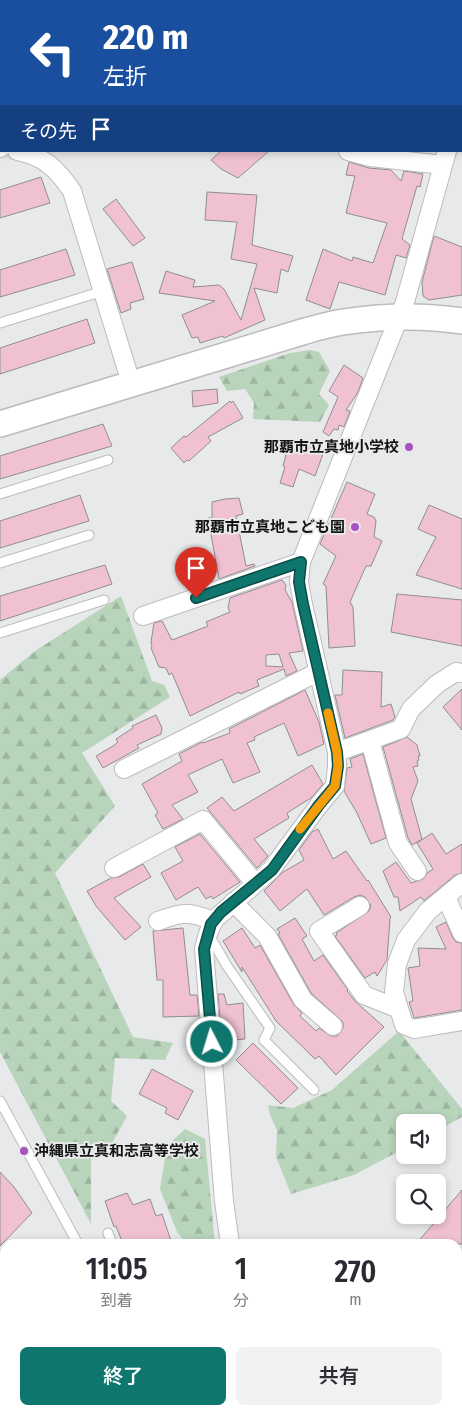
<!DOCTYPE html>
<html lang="ja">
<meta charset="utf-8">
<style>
body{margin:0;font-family:"Fira Sans Condensed","Noto Sans JP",sans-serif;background:#f2f2f3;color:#2b2b33;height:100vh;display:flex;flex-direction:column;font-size:19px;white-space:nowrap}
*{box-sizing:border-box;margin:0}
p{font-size:16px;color:#7c7c81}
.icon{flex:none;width:28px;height:28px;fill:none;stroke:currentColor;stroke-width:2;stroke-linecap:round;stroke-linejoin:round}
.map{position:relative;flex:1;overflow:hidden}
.details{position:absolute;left:0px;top:1239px;width:462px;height:176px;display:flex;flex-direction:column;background:#fff;border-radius:15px 15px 0 0;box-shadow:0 2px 8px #0003}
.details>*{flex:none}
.hud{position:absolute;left:0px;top:0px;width:462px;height:152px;box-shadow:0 2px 8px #0003;background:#1a4fa0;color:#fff;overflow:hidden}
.controls{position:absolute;left:396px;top:1114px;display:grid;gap:10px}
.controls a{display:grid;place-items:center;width:50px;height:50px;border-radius:8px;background:#fff;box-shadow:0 2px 8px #0003;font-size:25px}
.pin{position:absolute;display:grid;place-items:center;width:42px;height:42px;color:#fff;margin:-51px -21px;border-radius:50% 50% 50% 0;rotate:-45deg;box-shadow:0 0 5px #0007}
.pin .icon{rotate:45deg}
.me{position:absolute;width:55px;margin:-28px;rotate:355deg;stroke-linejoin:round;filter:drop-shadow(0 0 4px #0008)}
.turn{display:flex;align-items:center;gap:18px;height:105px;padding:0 20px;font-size:22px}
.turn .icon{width:65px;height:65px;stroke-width:2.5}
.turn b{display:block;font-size:35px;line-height:42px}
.then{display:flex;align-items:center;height:48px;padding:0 20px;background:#0003;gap:10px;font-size:19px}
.eta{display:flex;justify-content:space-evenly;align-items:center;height:85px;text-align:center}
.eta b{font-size:30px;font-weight:600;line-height:35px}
.cta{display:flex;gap:10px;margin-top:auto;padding:10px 20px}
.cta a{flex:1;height:58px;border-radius:8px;background:#0f766e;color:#fff;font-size:20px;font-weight:600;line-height:58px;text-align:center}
.cta a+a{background:#f2f2f3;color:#2b2b33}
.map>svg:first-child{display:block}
.forest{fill:url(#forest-firs)}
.building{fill:#f0c1d3;stroke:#908e8f;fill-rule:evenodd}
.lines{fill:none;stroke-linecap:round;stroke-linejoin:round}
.lane-casing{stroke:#bcbcbe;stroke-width:11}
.street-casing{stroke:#bcbcbe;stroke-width:20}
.secondary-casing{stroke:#bcbcbe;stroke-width:28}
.primary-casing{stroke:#9c8450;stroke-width:30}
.lane{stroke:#fff;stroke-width:9}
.street{stroke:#fff;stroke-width:18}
.secondary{stroke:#fff;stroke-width:25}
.primary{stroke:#efdaa9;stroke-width:28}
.route-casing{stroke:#0a4d48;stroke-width:12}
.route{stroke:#0f766e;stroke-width:9}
.slow{stroke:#f59e0b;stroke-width:9}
.poi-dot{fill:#a752c0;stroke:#e8e9ea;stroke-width:2}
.labels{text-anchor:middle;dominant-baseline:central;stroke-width:4;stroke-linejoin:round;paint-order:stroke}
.poi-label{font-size:15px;font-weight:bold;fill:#131414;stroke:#e8e9ea;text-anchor:end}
</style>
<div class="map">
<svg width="462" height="1414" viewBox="0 0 462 1414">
<defs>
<pattern id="forest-firs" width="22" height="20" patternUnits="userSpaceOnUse" patternTransform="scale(1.25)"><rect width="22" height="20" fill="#b8d4bb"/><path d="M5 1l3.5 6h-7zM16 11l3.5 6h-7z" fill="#9db5a0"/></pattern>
</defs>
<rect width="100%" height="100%" fill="#e8e9ea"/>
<!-- forest -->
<path class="forest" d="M310,350L319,352L330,371L319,394L329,405L320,422L253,419L254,403L245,389L227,391L219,377L290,353Z
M121,596L152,681L164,685L170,697L82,753L115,806L55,873L133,1037L173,1043L165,1060L115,1058L111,1101L127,1116L107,1152L91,1149V1224L0,1052V680L35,651Z
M399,1031L462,1109V1117L438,1130V1122H405V1148L354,1175L291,1194L276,1157L277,1130L270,1115L268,1105L293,1108L332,1090Z
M185,1129L205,1139L215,1244H187L177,1232L160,1189L167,1146Z"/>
<!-- building -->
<path class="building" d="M221,151H269L238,178L221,169L211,160Z
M349,162L369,168L391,170L401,181L404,171L423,174L420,187L417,186L402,239L410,245L406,258L396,255L385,295L339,282L330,309L306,300L323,249L352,261L353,257L373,263L387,223L346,213L355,176L346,175Z
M41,177L50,203L0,218V190Z
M207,192L257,195L252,245L293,256L288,272L281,269L277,293L254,288L265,320L224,338L223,336L200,343L198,337L192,338L182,315L215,301L159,293L166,271L195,280L193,287L219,285L224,289L241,320L257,264L231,259L237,222L205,220Z
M116,199L145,238L133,246L103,209Z
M434,236L462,247V295L429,300L423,296L422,282Z
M66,249L75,275L0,297V270Z
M132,262L144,299L130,303L131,309L121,313L107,269Z
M87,319L95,343L0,374V348Z
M344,365L363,378L358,392L346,410L350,411L344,427L339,425L338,430L334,429L329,436L323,432L338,397L329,391Z
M217,389L218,403L193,407L192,391Z
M230,401L231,403L233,401L243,418L208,437L211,441L189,461L187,460L184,463L171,448L184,436L186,437Z
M103,424L112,446L0,479V456Z
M290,439L312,445L323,454L315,476L299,469L293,487L280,483L285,467L283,466Z
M347,482L375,494L367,514L374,517L376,521L374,537L382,541L371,566H366L350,602L353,607L355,646L329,648L326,586L323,584L336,556L320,544Z
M80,495L89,521L0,548V521Z
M239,498L243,514L236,516L246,566L254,564L255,566L219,579L208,518H212V502L225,499Z
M429,505L462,519V589L416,575L436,537L418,529Z
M105,565L112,584L0,621V596Z
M282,580L286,585L285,590L292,602L303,651L289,653L297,671L286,676L284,669L257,680L259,686L240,694L239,692L190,716L172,673L169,675L166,668L159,667L151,648L152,646L151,642L154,623L162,621L172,640L208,626L206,622L230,612L228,608L230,598ZM279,654L283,667L266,666V655Z
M397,594L462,600V646L391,632Z
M343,670L382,672L381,707L391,704L395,717L393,720L345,738L335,695H342Z
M462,689V730L443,707Z
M305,690L319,722L324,744L298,756L284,723L254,737L255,740L247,743L260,772L233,783L222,759L188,775L198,792L172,805L183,819L163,829L155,815L158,813L142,784L182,761L179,754L202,742L203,743L230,733L229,729Z
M156,715L162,728L161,734L137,745L139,748L103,768L96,756L113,746L118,742L116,739L133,728L132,726Z
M407,737L417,745L420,756H418L419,760L417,761L418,766L413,767L418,781L411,799L422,839L412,845L408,838L383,747Z
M363,754L386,838L371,844L357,813L344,791L347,768L352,767L350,759Z
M312,765L323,784L311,798L287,813L289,818L254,839L268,856L257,868L207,808L222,797L234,811Z
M318,829L333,859L346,851L367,881L368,880L391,917L390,918L387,960L377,976L375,972L365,978L335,936L337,935L336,933L369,911L371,905L365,897L360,895L354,897L324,915L307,889L280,911L264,891L283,872L304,860L299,850L312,832Z
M432,833L446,854L462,844V873L455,875L424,901L421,897L400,911L398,897H394L383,871L396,862L411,883L423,879L427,873L433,869L417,843Z
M200,834L240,882L213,899L211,896L206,899L198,887L176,900L161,873L183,861L175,847Z
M143,864L151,877L114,898L141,927L125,940L96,906L87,891L111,878L119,877Z
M295,918L307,936L302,939L314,961L323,955L348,990L347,991L356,1002L384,1027L336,1075L319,1056L315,1059L276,1021L242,967V972L223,941L242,928L255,948L260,945L294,1005L302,1013L300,1016L316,1031L319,1028L331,1036H337L343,1028V1022L311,993L278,934L280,933L277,929Z
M446,922L453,938L456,942L462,943V1010L414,1018L409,1002L413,1001L408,968L420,966L418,948L446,949L436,927Z
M183,928L190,995H197L199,1016L163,1017V980H157L153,931Z
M218,994H224L227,1005L243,1003L245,1039L222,1041Z
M253,1043L298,1088L281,1104L236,1060Z
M152,1069L193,1091L178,1120L165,1113L167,1108L139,1094Z
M0,1172L14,1187L32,1213L0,1246Z
M462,1190V1244H416Z
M127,1193L133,1205L150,1199L156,1216L162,1214L172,1244H123L116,1226L114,1227L105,1201Z"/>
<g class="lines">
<!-- lane casing -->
<g class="lane-casing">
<path id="lane" d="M0,323L103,291
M0,494L108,460
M0,563L89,535
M0,633L104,600
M209,935L227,966L270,1028L264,1040L314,1090
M0,1101L78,1244
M108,1233L112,1244"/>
</g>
<!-- street casing -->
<g class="street-casing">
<path id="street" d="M113,0L115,1
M0,32H1
M461,101L462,102
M461,122L462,121
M0,148H1
M17,151C44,156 57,169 72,191L131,383
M348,151L370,157L443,165
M143,616L301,562
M370,741L398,843L417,871
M337,752L401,729L411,709L437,684L456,672L462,673
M124,769L318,672
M114,868L203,820L255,883
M462,883L428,911L406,940L397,964L394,992L404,1025L414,1029L462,1021
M446,897L462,933
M233,902L267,936L303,1000L333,1026
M360,906L319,931L364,995L399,1009
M158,921C182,912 188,911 213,921
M230,1244L224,1201L204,949C207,937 209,927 216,918L271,870L319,805L335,786L337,766V752L303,604L299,582L301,562L405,302L447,151
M318,1410L321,1414
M48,1414L51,1410
M134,1414L136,1410"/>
</g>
<!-- secondary casing -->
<g class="secondary-casing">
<path id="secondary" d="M0,424L302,332C316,328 329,324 343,322C382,316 423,315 462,321"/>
</g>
<!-- primary casing -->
<g class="primary-casing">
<path id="primary" d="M458,1394L462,1384"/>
</g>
<!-- lane -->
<use href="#lane" class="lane"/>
<!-- street -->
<use href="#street" class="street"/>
<!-- secondary -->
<use href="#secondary" class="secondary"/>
<!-- primary -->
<use href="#primary" class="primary"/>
</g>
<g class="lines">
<!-- route casing -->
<g class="route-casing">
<path id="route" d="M196,598L301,562L299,582L303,604L337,752L338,766L335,786L319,805L272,870L221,912L211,924L204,949L212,1042"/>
</g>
<!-- route -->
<use href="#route" class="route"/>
<!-- slow -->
<path class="slow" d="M300,829L335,786L338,766L337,752L328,713"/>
</g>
<!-- markers -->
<g class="poi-dot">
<circle cx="409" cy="447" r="5"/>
<circle cx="355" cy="527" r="5"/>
<circle cx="24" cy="1151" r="5"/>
</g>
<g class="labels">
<!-- poi labels -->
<g class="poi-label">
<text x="399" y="447">那覇市立真地小学校</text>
<text x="345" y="527">那覇市立真地こども園</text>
<text x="34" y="1151" text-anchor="start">沖縄県立真和志高等学校</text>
</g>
</g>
</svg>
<div class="controls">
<a><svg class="icon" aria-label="sound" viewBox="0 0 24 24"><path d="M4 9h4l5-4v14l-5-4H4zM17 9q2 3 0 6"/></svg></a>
<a><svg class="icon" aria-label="search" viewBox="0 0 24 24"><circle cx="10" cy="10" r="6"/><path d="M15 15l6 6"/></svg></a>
</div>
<div class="pin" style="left:196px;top:598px;background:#d93025"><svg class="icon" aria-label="arrive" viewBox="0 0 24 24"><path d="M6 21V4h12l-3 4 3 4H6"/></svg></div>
<svg class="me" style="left:212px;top:1042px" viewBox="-20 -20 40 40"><circle r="17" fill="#0f766e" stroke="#fff" stroke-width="3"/><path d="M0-11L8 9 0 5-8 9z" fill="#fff"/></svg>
<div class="hud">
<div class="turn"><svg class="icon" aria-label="left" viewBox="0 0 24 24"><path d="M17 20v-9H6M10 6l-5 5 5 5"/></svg><div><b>220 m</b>左折</div></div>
<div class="then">その先<svg class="icon" aria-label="arrive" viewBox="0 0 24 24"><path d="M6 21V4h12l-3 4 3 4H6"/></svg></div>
</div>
<section class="details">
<div class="eta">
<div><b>11:05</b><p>到着</p></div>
<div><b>1</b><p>分</p></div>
<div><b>270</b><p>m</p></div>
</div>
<div class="cta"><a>終了</a><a>共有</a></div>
</section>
</div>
